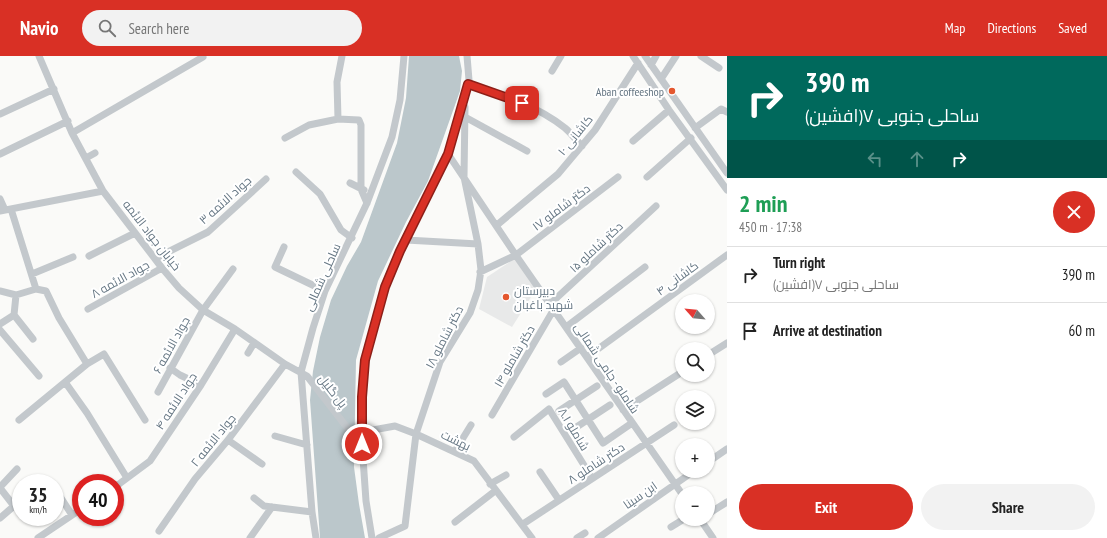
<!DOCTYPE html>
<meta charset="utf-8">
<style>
body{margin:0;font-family:"PT Sans Narrow",Cairo,sans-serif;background:#f2f2f2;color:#222;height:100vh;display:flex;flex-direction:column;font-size:15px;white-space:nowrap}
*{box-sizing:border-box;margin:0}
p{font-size:13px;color:#767676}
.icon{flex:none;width:22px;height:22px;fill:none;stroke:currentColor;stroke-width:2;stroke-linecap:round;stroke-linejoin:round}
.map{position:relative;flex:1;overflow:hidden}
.side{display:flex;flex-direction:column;background:#fff;width:380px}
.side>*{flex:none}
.banner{background:#00695c;color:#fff;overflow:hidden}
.needle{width:26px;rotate:297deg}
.tools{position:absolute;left:675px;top:238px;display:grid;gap:8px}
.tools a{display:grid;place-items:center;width:40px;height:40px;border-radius:50%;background:#fff;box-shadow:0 1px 3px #0004;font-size:20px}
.speed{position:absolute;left:12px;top:418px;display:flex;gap:8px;font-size:20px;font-weight:700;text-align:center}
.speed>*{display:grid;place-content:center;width:52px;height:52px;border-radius:50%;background:#fff;box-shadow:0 1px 3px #0004;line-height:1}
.speed small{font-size:10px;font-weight:400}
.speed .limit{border:6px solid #d22;background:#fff;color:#111}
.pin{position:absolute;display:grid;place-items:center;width:34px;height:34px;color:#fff;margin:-17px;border-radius:8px;box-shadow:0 2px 6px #0006}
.me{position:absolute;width:44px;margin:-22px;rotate:0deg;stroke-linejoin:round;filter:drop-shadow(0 0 3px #0008)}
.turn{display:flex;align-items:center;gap:14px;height:84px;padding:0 12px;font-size:18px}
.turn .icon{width:52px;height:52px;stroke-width:2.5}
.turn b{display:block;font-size:28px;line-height:34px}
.lanes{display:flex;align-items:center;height:38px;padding:0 12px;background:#0003;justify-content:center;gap:20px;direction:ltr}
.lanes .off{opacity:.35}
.round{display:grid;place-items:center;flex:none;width:42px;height:42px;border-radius:21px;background:#f2f2f2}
.overview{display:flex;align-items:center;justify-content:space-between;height:68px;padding:0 12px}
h1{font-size:24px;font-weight:800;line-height:30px;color:#1e9e55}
.action{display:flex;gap:8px;margin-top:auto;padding:8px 12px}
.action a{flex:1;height:46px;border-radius:24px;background:#d93025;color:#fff;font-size:16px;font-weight:800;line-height:46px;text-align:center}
.action a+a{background:#f2f2f2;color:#222}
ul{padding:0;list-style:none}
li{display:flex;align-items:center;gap:12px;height:56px;padding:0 12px;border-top:1px solid #e0e0e0}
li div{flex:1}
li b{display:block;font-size:15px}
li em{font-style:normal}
header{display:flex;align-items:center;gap:24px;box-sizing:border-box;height:56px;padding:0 20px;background:#d93025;color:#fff}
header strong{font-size:19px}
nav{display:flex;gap:22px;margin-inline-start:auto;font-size:14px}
.search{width:280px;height:36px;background:#f2f2f2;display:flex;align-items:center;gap:10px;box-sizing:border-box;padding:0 14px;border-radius:22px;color:#767676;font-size:15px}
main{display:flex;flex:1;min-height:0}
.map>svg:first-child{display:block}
.built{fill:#e8e9e9}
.water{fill:#bbc7cb}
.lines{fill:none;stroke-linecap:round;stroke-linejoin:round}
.minor{stroke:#c3c8cc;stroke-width:7}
.route-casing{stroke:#8d1f18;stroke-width:10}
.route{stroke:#d93025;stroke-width:7}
.poi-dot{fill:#e4572e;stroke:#fff;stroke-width:1.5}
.labels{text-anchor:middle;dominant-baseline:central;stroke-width:4;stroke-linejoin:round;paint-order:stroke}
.poi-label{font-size:12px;fill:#657683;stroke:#fff;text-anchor:end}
.street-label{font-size:12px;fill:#657683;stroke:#fff}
</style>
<header>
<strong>Navio</strong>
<div class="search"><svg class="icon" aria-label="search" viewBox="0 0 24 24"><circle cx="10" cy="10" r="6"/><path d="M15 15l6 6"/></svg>Search here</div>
<nav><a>Map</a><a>Directions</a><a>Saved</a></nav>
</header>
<main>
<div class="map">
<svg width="727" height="482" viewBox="0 0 727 482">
<rect width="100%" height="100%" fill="#fafaf8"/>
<!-- built -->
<path class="built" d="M517,201L538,230L512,271L479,253L487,221Z"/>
<!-- water -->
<path class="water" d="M409,0H459L462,15L460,35L428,125L406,166L378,225L356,304L354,411L359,448L365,482H320L310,344L313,315L320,281L331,244L347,210L361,186L397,87L406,42Z"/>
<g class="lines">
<!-- minor -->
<path class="minor" d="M39,0L72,77L103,135L162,212L179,232L203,254L235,273L285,308L307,320L356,383L362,388
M633,0L669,54L727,134
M645,0L727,117
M701,0L719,12
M651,9L656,0
M552,15L561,0
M661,23L676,0
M468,28C502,39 536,49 565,72C571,77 576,84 582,90
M0,58L54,33
M465,61L527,95
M338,63L337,26L342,0
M695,72L721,53L727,56
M72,77L203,1
M285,82L309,69L338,63L359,64L361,69V133L367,147
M633,85L669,54
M0,98L68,65
M448,98L517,201L682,438
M86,102L95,97
M296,116L320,138L341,174L352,182
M647,121L691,82
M350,127L364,134
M0,143L5,154
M11,153L36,233
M0,155L103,135
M497,169L558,118L595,74L638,7
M406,184L478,188
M284,191L275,211L325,235
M89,200L135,177
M156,202L208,176L266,123
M480,216L516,199L618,121
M32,218L73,201
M0,235L16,239L14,259
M16,239L36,233L46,235L59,262L87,308
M550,248L656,150
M88,253L162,212
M14,259L33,283
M0,268L14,259
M566,271L645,211
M0,274L39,320
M248,297L254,287
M708,299L727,287
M587,301L727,199
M561,306L581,292
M170,312L180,319L201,329
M65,326L87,357L127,422
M158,336L203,254L233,213
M546,338L564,326L603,387L632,367
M623,354L682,316
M559,355L597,330
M492,359L554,253
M19,364L87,308L104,298L145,364
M572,374L610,349
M362,376L395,370L416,378L474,405L532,482
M275,380L307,389
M514,381L549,353L592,422
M228,384L262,408
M455,395L471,369
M708,406L727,393
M540,416L559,444
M490,428L506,419
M0,431L17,413
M115,431L150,405L201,329L235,273
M0,432L14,450
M55,437L59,439L72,459
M254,442L264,450L312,456
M708,458L727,446
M0,462L14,450L21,447
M700,463L713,482
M455,466L495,435
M523,468L674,369
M671,471L684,463
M159,475L195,423L228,384L285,308
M38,482L81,453
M250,482L272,451
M316,482L312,456L301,316L313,272L325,235L367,147L392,81L400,44L404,0
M372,482L366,445L362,388V341L365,304L385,231L400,195L448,98L465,42L469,24L467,0
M379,482L405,470L416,378L440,306L470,257L478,234L481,214L478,188L464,121L465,51
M577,482L585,477
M598,482L694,415"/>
</g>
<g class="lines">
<!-- route casing -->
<g class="route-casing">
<path id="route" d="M362,388V341L365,304L385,231L400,195L448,98L468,28L522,47"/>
</g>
<!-- route -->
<use href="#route" class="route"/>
</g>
<!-- markers -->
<g class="poi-dot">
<circle cx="672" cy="35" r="4"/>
<circle cx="506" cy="241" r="4"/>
</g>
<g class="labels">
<!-- poi labels -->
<g class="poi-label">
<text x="664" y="35">Aban coffeeshop</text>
<text x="514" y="234" text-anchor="start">دبیرستان<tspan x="514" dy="14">شهید باغبان</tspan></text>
</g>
<!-- street labels -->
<g class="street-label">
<text transform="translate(575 79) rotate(-51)">کاشانی ۱۰</text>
<text transform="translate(225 144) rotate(-42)">جواد الائمه ۳</text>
<text transform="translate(561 151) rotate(-37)">دکتر شاملو ۱۷</text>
<text transform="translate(152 179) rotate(52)">خیابان جواد الائمه</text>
<text transform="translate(596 191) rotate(-43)">دکتر شاملو ۱۵</text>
<text transform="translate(322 221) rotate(-66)">ساحلی شمالی</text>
<text transform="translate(677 222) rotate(-36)">کاشانی ۴</text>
<text transform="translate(120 223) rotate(-29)">جواد الائمه ۸</text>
<text transform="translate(444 281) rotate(-63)">دکتر شاملو ۱۸</text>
<text transform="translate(171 289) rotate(-61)">جواد الائمه ۶</text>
<text transform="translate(514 300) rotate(-60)">دکتر شاملو ۱۴</text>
<text transform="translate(607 312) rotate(56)">شاملو - جامی شمالی</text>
<text transform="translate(333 335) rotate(52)">پل گلیل</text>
<text transform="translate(176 345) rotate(-57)">جواد الائمه ۴</text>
<text transform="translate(574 373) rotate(59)">شاملو ۸.۱</text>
<text transform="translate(213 384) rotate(-51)">جواد الائمه ۲</text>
<text transform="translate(456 384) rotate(26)">بهشت</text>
<text transform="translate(596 407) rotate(-33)">دکتر شاملو ۸</text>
<text transform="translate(640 439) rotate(-35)">ابن سینا</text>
</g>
</g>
</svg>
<div class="tools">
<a><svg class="needle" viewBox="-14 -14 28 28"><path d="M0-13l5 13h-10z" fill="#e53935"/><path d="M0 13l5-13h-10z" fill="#767676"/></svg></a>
<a><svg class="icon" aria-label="search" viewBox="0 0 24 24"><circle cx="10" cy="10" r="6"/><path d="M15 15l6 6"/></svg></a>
<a><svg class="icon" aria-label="layers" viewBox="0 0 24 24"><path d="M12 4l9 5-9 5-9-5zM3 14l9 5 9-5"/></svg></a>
<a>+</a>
<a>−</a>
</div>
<div class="speed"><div>35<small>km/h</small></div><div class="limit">40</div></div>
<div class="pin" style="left:522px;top:47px;background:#d93025"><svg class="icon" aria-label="arrive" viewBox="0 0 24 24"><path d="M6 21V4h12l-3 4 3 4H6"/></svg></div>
<svg class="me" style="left:362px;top:388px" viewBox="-20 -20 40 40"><circle r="17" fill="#d93025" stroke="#fff" stroke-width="3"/><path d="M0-11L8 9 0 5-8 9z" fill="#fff"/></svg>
</div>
<section class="side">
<div class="banner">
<div class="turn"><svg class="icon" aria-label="right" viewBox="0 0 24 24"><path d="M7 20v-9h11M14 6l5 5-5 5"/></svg><div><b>390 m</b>ساحلی جنوبی ۷(افشین)</div></div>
<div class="lanes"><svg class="icon off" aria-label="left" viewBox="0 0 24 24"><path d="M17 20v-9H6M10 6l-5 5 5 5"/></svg><svg class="icon off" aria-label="ahead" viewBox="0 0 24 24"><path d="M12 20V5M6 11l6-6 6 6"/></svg><svg class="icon" aria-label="right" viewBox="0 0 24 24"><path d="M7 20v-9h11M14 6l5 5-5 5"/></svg></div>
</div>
<div class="overview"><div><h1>2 min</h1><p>450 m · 17:38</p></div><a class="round" style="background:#d93025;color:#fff"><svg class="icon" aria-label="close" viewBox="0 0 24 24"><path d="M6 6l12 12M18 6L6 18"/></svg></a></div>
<ul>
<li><svg class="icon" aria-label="right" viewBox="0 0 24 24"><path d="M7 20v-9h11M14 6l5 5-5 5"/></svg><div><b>Turn right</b><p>ساحلی جنوبی ۷(افشین)</p></div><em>390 m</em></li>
<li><svg class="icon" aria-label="arrive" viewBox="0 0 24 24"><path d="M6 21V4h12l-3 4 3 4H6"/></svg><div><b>Arrive at destination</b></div><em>60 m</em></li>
</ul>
<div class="action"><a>Exit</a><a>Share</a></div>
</section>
</main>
